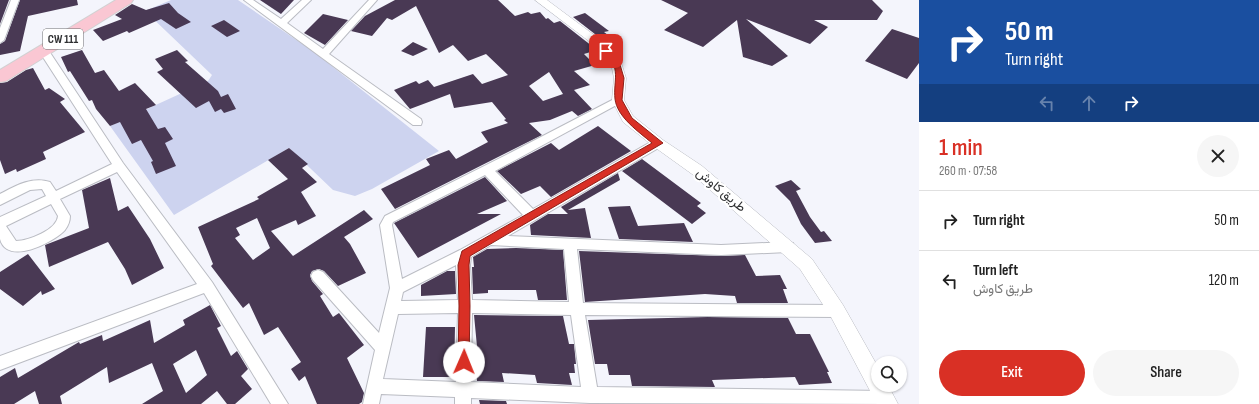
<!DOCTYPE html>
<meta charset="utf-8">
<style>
body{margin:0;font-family:"Sofia Sans Condensed",Vazirmatn,sans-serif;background:#f6f6f6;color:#222;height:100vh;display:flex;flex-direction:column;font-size:15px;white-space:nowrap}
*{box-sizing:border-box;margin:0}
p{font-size:13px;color:#767676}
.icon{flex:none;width:22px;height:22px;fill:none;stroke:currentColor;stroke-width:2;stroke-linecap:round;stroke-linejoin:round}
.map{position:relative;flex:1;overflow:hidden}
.sheet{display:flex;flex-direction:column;background:#fff;width:340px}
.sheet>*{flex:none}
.top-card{background:#1a4fa0;color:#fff;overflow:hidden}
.tools{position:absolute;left:871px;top:356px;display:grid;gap:8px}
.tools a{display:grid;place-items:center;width:36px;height:36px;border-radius:50%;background:#fff;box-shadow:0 1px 3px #0004;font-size:20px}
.pin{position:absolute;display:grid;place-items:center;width:34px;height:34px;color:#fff;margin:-17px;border-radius:8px;box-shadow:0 2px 6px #0006}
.me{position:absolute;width:44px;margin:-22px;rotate:1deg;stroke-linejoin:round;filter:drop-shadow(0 0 3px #0008)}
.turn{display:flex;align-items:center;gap:14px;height:84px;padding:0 20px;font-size:18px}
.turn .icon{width:52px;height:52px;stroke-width:2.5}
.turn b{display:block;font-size:28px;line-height:34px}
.lanes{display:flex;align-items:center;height:38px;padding:0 20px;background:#0003;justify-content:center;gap:20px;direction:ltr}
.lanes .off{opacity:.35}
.round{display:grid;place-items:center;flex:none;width:42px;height:42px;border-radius:21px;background:#f6f6f6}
.overview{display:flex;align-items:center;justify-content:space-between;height:68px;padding:0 20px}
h1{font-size:24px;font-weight:600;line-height:30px;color:#d93025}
.button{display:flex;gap:8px;margin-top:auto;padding:8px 20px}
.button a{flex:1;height:46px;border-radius:24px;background:#d93025;color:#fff;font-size:16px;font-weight:600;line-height:46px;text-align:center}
.button a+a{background:#f6f6f6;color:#222}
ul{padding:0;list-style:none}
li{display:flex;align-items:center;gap:12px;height:60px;padding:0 20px;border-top:1px solid #e0e0e0}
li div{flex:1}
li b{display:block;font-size:15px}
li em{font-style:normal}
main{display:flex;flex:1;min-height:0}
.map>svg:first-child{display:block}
.green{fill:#cdd3ef}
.building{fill:#493954;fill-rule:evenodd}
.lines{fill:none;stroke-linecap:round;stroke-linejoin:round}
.minor-casing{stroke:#babcc3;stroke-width:2}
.tertiary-casing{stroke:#babcc3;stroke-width:1}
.primary-casing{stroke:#d1d1d2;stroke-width:2}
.minor{fill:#fff;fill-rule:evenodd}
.tertiary{fill:#fff;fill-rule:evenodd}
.primary{fill:#fac7d3;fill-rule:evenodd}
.route{fill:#d93025;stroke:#8d1f18}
.labels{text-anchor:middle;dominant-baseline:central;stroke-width:4;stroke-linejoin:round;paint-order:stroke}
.shield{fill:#fff;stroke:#6d6d6f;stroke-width:1}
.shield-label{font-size:12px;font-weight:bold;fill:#2e2f31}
.street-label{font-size:13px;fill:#2e2f31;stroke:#fff}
</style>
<main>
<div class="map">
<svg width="919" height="404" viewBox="0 0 919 404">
<rect width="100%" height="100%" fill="#f4f5fc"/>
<!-- green -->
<path class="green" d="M171,0H238L314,52L439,151L372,189L355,196L333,190L289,148L174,215L110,126L208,81L212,75L145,11Z"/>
<!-- building -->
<path class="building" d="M0,0H9L0,24Z
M20,0H77L78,5L28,16L20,51L0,55V44L5,41Z
M260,0H294L281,14Z
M395,0H498L515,16L528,12L531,14L540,12L546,19L548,18L554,23L560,21L597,50L584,54L595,65L574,71L590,85L574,90L592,109L578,116L572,111L550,120L529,123L542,135L395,209L381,189L430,165L426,159L449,150L456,159L488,142L481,132L508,123L504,120L506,119L492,102L454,108L450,94L410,109L394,90L416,81L419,84L428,80L434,87L473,74L482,84L508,75L486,54L468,61L453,45L439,53L416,6L392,20L387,18L372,36L351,31L365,16ZM549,72L563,94L543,101L529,86Z
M661,0H872L883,11L877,20H814L828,27L810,44L746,19L788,56L772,66L743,57L737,20L703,47L664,30L688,13Z
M169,3L178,13L191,22L176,29L161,19L129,33L127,31L103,41L93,30L122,19L115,15L132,4L146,10Z
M585,13L609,31L604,32L617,42L609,45L573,17Z
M323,14L348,20L325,45L304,33Z
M224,20L240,31L227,37L211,26Z
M892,29L919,38V63L907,79L865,61Z
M413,42L428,49L413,56L401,51Z
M82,50L95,73L104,70L119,91L135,83L156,105L146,109L158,129L165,127L173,139L165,143L176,166L156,174L151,162L153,161L141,140L132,144L120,122L110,126L96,109L92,100L89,101L70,71L68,72L61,57Z
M177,50L188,61L185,62L218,91L221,97L228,94L236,109L224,113L221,109L215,112L209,101L196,108L157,72L163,69L155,59Z
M33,68L45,90L49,88L65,99L60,102L85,132L43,152L46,159L17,172L16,169L5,174L0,160V83L7,82L26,70Z
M598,126L631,151L551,197L540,186L521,194L497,171L551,143L559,150Z
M289,148L308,164L302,168L317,182L301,192L316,216L298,225L296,220L271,231L293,256L364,210L373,219L344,237L350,244L366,273L338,286L324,271L319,269L312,271L310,275L312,281L323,294L320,296L333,317L339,313L364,345L347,358L364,393L362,402L359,404H317L305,376L299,381L291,369L301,362L278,327L264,335L249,303L243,308L211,266L213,264L198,227L259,199L257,197L288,179L268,160ZM257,218L270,248L253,260L235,238L240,235L236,228Z
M642,159L701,203L697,206L706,213L692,224L622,171Z
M618,173L620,180L568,210L585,208L591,238L531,235L530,225L548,214H568L561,207Z
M485,177L507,201L477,214H501L418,258L394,223Z
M110,178L118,211L128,206L150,239L164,268L132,285L125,269L108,242L49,267L45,245L89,228L82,190Z
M791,180L801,189L796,191L810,217L821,232L824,231L832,241L815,243L801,224L790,201L775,186Z
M630,206L638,226L684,223L693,242L619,239L608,207Z
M516,248L563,250L567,300H538L536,290H488V293L473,294L472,267H474L473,257L487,249Z
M579,251L721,256L745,255L756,276L780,275L787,289H783L788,303H737L735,296L705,294L585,302Z
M28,254L55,289L42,295L41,291L23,306L0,289V272Z
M447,271H455L456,294L421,296V285Z
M210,305L221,326L217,328L231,356L237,351L248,369L241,376L252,389L235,404H227L217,391L201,404H142L163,391L152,363L109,383L107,367L60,396L62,404H39L35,391L14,404H0V377L15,368L18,378L79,342L80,344L102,335L103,341L150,320L154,343L185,325L183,320ZM196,350L207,375L186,393L173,364Z
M474,315L563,316L569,344H574L576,364H574L575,373H569L572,385L537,383L535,375L502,373L504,382L477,381L475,358L478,357Z
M708,317L788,318L796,334H810L829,372H827L832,383L799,385L795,377L712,380L715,387L632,386L630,375H609L607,364H595L588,320Z
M426,327H455L454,377H423Z
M479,400L506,401L507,404H480Z"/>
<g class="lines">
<!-- minor casing -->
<g class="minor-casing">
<path id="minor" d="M11,0H19L4,40L0,43V28Z
M244,0H253L281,19L302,0H311L287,23L323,49L369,0H377L329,54L421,119L422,122L421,125H413Z
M44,48L49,51L123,163L212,282L288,404H271L204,293L0,370V356L197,284L117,172L60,199L70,216C70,221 68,226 65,230C53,243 7,266 0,239C0,233 0,224 0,217L46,196L42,189L30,190L0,205V194C15,186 32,176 50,182L56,191L112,164L39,51ZM51,204L58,216C57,230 28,241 16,241L6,226Z
M618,97L623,100L622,102L495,171L533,209L654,140H662L663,143L662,146L508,236L721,245L788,242L793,243L794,247L793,251L788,252L721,255L577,249L583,303L837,305L842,306L844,311L842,316L837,317L585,315L597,387L885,391L891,393L893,399L891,404L590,403L471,398V404H455V397L381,394L379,404H363L375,350L313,280L311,276L313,272L318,270L323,272L379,333L390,288L380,225L385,216L512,152ZM485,175L523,215L460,250L402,279L392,225L393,222ZM491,245L564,249L569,302L472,300L470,265L471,257ZM456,265L458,300L401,301L403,292ZM458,313L456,382L383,379L398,314ZM472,313L571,315L581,387L471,382Z"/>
</g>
<!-- tertiary casing -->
<g class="tertiary-casing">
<path id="tertiary" d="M535,0H547L602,41L619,56L626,78L624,100L633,116L663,140L702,166L812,259L843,305L878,367V385H888L898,404H877L831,317L800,269L692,174L653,146L623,122L612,100L614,78L610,59L594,45Z"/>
</g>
<!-- primary casing -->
<g class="primary-casing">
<path id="primary" d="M116,0H133L131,3L6,81L0,82V70Z"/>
</g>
<!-- minor -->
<use href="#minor" class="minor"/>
<!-- tertiary -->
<use href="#tertiary" class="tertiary"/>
<!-- primary -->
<use href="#primary" class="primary"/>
</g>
<!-- route -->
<path class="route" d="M604,49H609L618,58L624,78L622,100L632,118L663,143L470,256L469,265L470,306L469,362L468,366L464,368L460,366L458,362L459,306L458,265L462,251L652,143C639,132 617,117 615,99C613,80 622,68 604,52Z"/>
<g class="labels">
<!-- shield labels -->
<rect class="shield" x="43" y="29" width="40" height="20" rx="3"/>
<g class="shield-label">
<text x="63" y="39">CW 111</text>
</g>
<!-- street labels -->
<g class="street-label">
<text transform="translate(721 190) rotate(40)">طريق كاوش</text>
</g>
</g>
</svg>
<div class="tools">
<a><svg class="icon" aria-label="search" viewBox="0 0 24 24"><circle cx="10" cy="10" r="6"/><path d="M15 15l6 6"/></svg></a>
</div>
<div class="pin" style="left:606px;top:51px;background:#d93025"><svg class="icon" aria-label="arrive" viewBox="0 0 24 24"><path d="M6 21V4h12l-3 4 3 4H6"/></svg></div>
<svg class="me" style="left:464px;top:362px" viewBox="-20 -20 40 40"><circle r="19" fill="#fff"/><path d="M0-13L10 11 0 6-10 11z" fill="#d93025"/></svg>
</div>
<section class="sheet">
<div class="top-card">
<div class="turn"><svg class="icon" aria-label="right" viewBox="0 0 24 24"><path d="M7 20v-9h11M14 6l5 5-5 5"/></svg><div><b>50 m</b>Turn right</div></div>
<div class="lanes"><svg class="icon off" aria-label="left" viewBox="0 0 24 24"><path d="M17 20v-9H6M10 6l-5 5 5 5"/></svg><svg class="icon off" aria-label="ahead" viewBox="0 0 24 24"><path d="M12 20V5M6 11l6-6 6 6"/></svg><svg class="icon" aria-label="right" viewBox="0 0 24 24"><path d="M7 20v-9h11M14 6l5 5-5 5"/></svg></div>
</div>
<div class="overview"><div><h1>1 min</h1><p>260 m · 07:58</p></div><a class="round"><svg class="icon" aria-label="close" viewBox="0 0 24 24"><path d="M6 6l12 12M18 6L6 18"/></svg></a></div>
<ul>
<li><svg class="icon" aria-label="right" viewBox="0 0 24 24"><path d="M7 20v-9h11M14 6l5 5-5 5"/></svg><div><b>Turn right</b></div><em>50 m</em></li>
<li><svg class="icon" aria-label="left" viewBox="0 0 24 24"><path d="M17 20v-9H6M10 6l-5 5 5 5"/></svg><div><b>Turn left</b><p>طريق كاوش</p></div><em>120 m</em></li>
</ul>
<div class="button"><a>Exit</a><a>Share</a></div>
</section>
</main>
